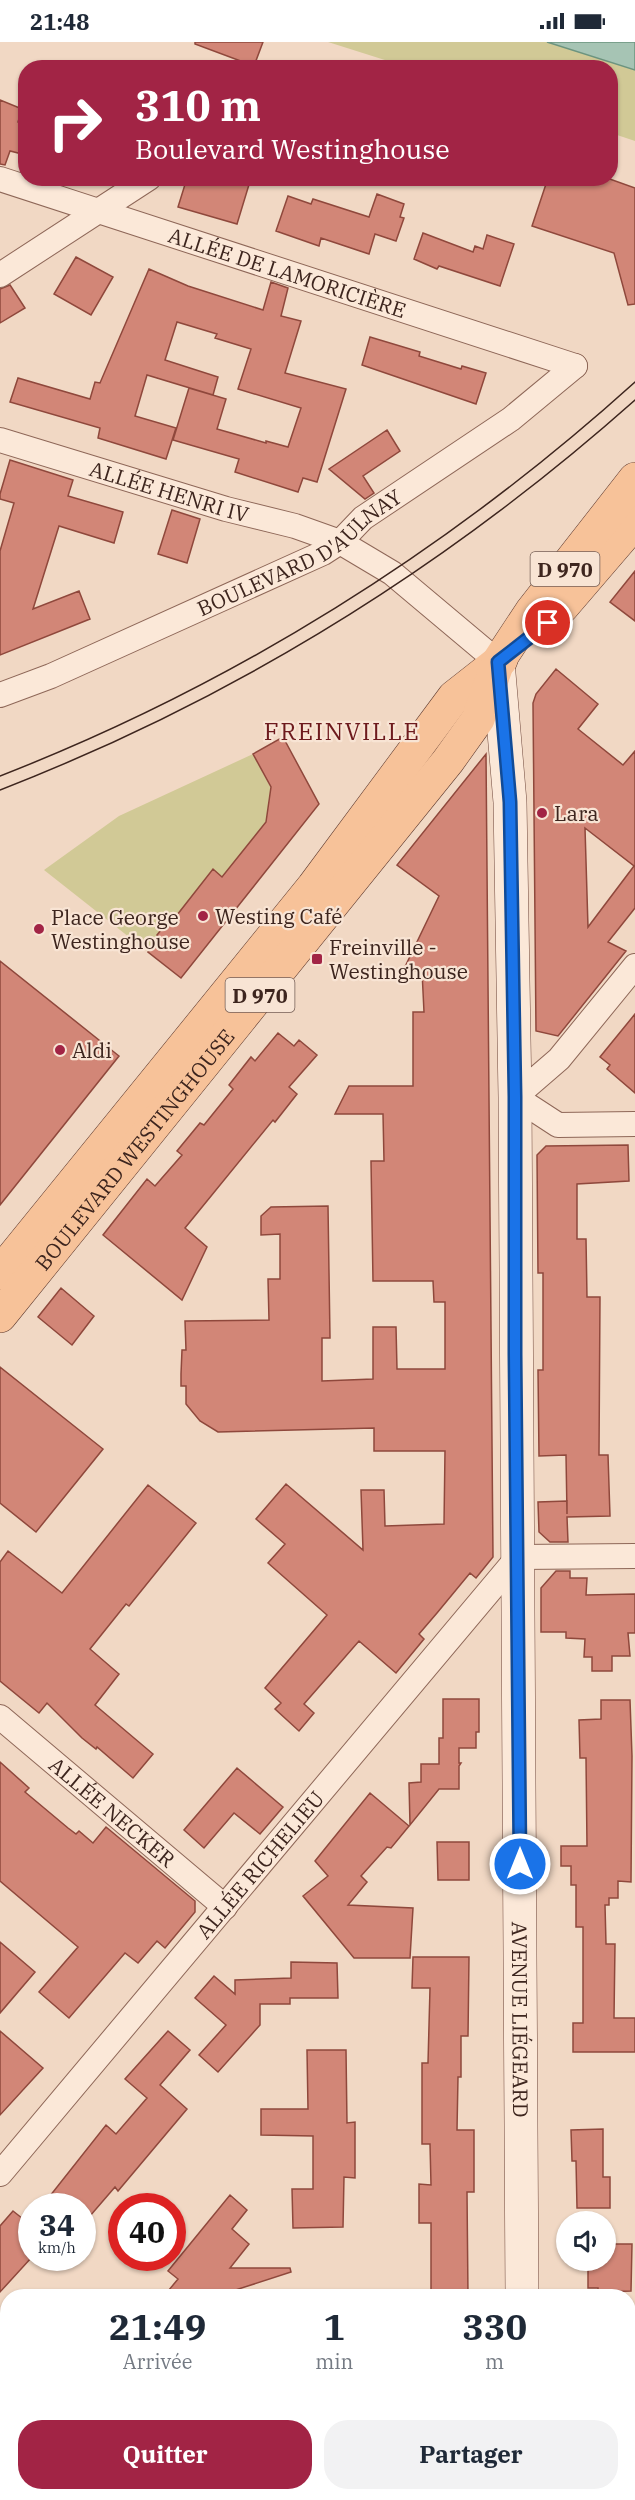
<!DOCTYPE html>
<html lang="fr">
<meta charset="utf-8">
<style>
body{margin:0;font-family:"IBM Plex Serif",serif;background:#f2f2f3;color:#1f2937;height:100vh;display:flex;flex-direction:column;font-size:22px;white-space:nowrap}
*{box-sizing:border-box;margin:0}
p{font-size:20px;color:#747a83}
.icon{flex:none;width:33px;height:33px;fill:none;stroke:currentColor;stroke-width:2;stroke-linecap:round;stroke-linejoin:round}
.map{position:relative;flex:1;overflow:hidden}
.panel{position:absolute;left:0px;top:2247px;width:636px;height:212px;display:flex;flex-direction:column;background:#fff;border-radius:24px 24px 0 0;box-shadow:0 2px 4px #0004}
.panel>*{flex:none}
.banner{position:absolute;left:18px;top:18px;width:600px;height:126px;border-radius:24px;box-shadow:0 2px 4px #0004;background:#a22445;color:#fff;overflow:hidden}
.tools{position:absolute;left:556px;top:2169px;display:grid;gap:12px}
.tools a{display:grid;place-items:center;width:60px;height:60px;border-radius:50%;background:#fff;box-shadow:0 2px 4px #0004;font-size:30px}
.speed{position:absolute;left:18px;top:2151px;display:flex;gap:12px;font-size:30px;font-weight:700;text-align:center}
.speed>*{display:grid;place-content:center;width:78px;height:78px;border-radius:50%;background:#fff;box-shadow:0 2px 4px #0004;line-height:1}
.speed small{font-size:15px;font-weight:400}
.speed .limit{border:9px solid #d22;background:#fff;color:#111}
.pin{position:absolute;display:grid;place-items:center;width:51px;height:51px;color:#fff;margin:-26px;border:3px solid #fff;border-radius:50%;box-shadow:0 2px 6px #0007}
.me{position:absolute;width:66px;margin:-33px;rotate:0deg;stroke-linejoin:round;filter:drop-shadow(0 0 4px #0008)}
.turn{display:flex;align-items:center;gap:21px;height:126px;padding:0 18px;font-size:27px}
.turn .icon{width:78px;height:78px;stroke-width:2.5}
.turn b{display:block;font-size:42px;line-height:51px}
.eta{display:flex;justify-content:space-evenly;align-items:center;height:102px;text-align:center}
.eta b{font-size:36px;font-weight:700;line-height:42px}
.action{display:flex;gap:12px;margin-top:auto;padding:12px 18px}
.action a{flex:1;height:69px;border-radius:24px;background:#a22445;color:#fff;font-size:24px;font-weight:700;line-height:69px;text-align:center}
.action a+a{background:#f2f2f3;color:#1f2937}
.status{display:flex;justify-content:space-between;align-items:center;height:42px;padding:0 30px;background:#fff;direction:ltr}
.status svg{height:16px;fill:currentColor}
.map>svg:first-child{display:block}
.green{fill:#d1c996}
.water{fill:#a6c4b4;stroke:#6c947f;stroke-width:1.5}
.building{fill:#d28677;stroke:#8f483c;stroke-width:1.5;fill-rule:evenodd}
.lines{fill:none;stroke-linecap:round;stroke-linejoin:round}
.street-casing{stroke:#8e6758;stroke-width:26}
.secondary-casing{stroke:#70483c;stroke-width:34}
.primary-casing{stroke:#5b372d;stroke-width:34}
.street{stroke:#fbe8d8;stroke-width:24}
.secondary{stroke:#fbe8d8;stroke-width:33}
.primary{stroke:#f7c299;stroke-width:33}
.tram{stroke:#3d251e;stroke-width:1.5}
.route-casing{stroke:#114b97;stroke-width:15}
.route{stroke:#1a73e8;stroke-width:10}
.poi-dot{fill:#a22445;stroke:#f8e4d4;stroke-width:2}
.labels{text-anchor:middle;dominant-baseline:central;stroke-width:4.5;stroke-linejoin:round;paint-order:stroke}
.shield{fill:#f8e4d4;stroke:#755e55;stroke-width:1.5}
.shield-label{font-size:20px;font-weight:bold;fill:#3d251e}
.street-label{font-size:21px;fill:#3d251e;stroke:#f8e4d4}
.poi-label{font-size:21px;fill:#3d251e;stroke:#f8e4d4;text-anchor:start}
.quarter-label{font-size:24px;letter-spacing:1.5px;fill:#6d1a1d;stroke:#f8e4d4}
</style>
<div class="status"><b>21:48</b><svg viewBox="0 0 49 12"><path d="M0 12V9h3v3zM5 12V6h3v6zM10 12V3h3v9zM15 12V0h3v12zM26 1h20v11H26zM47 4h2v5h-2z"/></svg></div>
<div class="map">
<svg width="635" height="2458" viewBox="0 0 635 2458">
<rect width="100%" height="100%" fill="#f1d8c4"/>
<!-- green -->
<path class="green" d="M328,0H547L635,28V99L611,91L610,26L407,25Z
M253,712L275,754H269L268,770L274,771L222,835L213,828L177,873L174,872L157,893L159,895L148,910L44,828L119,774Z"/>
<!-- water -->
<path class="water" d="M547,0H635V28Z"/>
<!-- building -->
<path class="building" d="M195,0H263L254,24L195,2Z
M0,58L22,67L18,80L26,82V113L10,109L5,123L0,122Z
M187,136H251L237,182L178,165Z
M548,136H607L635,146V262L628,263L614,211L532,184Z
M377,152L404,162L400,175L404,176L396,199L375,192L369,212L321,196L319,204L276,189L288,154L311,162L313,157L369,175Z
M423,191L473,210L475,204L483,207L487,193L514,202L500,244L439,224L437,227L414,217Z
M76,215L113,235L91,273L54,252Z
M149,227L188,244L263,268L271,240L288,246L281,274L301,279L285,331L346,347L317,440L303,436L298,450L235,430L239,417L173,398L189,346L226,357L217,387L266,401V399L288,405L301,366L238,347L251,307L215,296L217,292L177,280L165,318L218,335L213,353L147,333L135,374L176,386L166,417L98,396L100,386L10,360L18,336L90,357L95,340L100,341Z
M10,243L25,266L0,281V247Z
M370,295L420,310L419,314L461,327L462,324L486,331L476,362L362,323Z
M387,388L400,409L363,434L374,451L365,457L329,427Z
M10,418L73,438L68,454L123,470L114,501L59,484L33,567L79,549L90,577L0,613V509L14,461L0,457V452Z
M172,468L200,477L187,521L158,512Z
M635,529V579L610,560Z
M556,627L598,662L578,687L623,723L635,709V866L608,900L626,909L558,994L536,989L533,661L536,652ZM585,786L634,824L588,885Z
M283,695L319,762L181,936L148,910L159,895L157,893L174,872L177,873L213,827L222,835L266,780L271,745L253,712Z
M486,712L493,1515L476,1536L470,1531L437,1571L419,1592L424,1597L396,1631L359,1599L304,1662L314,1671L299,1689L275,1667L281,1661L265,1646L327,1573L268,1521L285,1502L256,1477L286,1442L363,1508L361,1448H384L385,1484L444,1482L445,1409H374V1386L218,1390L200,1379L186,1362V1344H181V1332L182,1308H186L185,1279L269,1278L268,1237H280V1192L261,1193V1174L271,1165L328,1164L330,1296H322V1339L373,1337V1285H396L397,1327H445V1260H434L433,1239H373L371,1119H384L383,1072H335L349,1044H413V970H424L422,929H403L439,854L397,823Z
M0,919L119,1014L0,1163Z
M635,972V1051L607,1027L610,1023L600,1015Z
M278,991L294,1004L299,998L317,1013L289,1045L297,1052L275,1080L273,1078L185,1186L207,1205L182,1258L103,1193L147,1137L155,1144L182,1113L177,1109L200,1081L204,1083L233,1047L229,1043L251,1015L255,1019Z
M628,1103L629,1139L577,1142V1197H586L587,1255H600L599,1413H608L610,1474L567,1475L568,1500H550L539,1490L538,1460L567,1459V1472L566,1413L539,1414L538,1328H543V1231H538L537,1113L546,1104Z
M61,1246L94,1274L72,1303L38,1275Z
M0,1325L103,1407L36,1490L0,1461Z
M148,1443L196,1481L129,1564L126,1562L90,1607L119,1632L95,1663L153,1712L133,1736L97,1705L96,1707L82,1696L47,1661L39,1671L0,1639V1520L8,1509L62,1551Z
M556,1529H570V1536H587L586,1553L635,1552V1591H628L630,1614H612V1629H592V1615H584L585,1597L566,1596V1590H541V1546Z
M443,1657H479V1690H476V1706H459V1721H461L459,1724V1747H439L410,1783L409,1741L421,1740V1722H439V1696H443Z
M601,1658H630L632,1714L631,1840L618,1839V1856H609V1863H605L606,1902H615L614,1976H635V2010H573V1981H583V1885H576V1843H571V1824H561V1804H587L586,1716H580L579,1678L601,1677Z
M0,1720L29,1746L25,1750L68,1786L76,1792L79,1789L93,1801L106,1785L195,1859V1870L165,1906L157,1899L138,1921L125,1911L69,1976L39,1950L78,1905L0,1839Z
M237,1726L283,1765L260,1792L234,1771L204,1806L184,1788Z
M370,1751L409,1784L391,1806L387,1805L361,1834L367,1840L348,1863L413,1866L410,1916H354L303,1854L328,1834L315,1819Z
M437,1800H469V1838H438Z
M0,1900L35,1930L0,1971Z
M413,1915H469L468,1994H461V2035H458L457,2088H474V2150H467L468,2254H431V2181H419V2142L431,2143L430,2102H422V2021H428L430,1946H412Z
M291,1920L337,1921L338,1956H290V1962H260V1983L218,2030L199,2013L226,1983L195,1956L214,1934L235,1952V1938L291,1936Z
M0,1989L43,2026L0,2073Z
M168,1989L190,2008L160,2043L187,2067L118,2149L115,2145L90,2174L82,2168V2164H42L106,2083L116,2092L147,2056L125,2037Z
M307,2008H346L347,2081L355,2080V2136L344,2135L343,2185L293,2186L292,2147H313V2094L261,2093V2067H308Z
M603,2087V2135H610V2166H577L576,2119H572L571,2088Z
M230,2153L247,2168L232,2187L249,2202L230,2226H290L291,2230L217,2254H164L178,2237L168,2229Z
M13,2169L32,2184V2215L0,2250V2184Z
M606,2202H632L631,2249L598,2250V2246H588V2219L606,2218Z"/>
<g class="lines">
<!-- street casing -->
<g class="street-casing">
<g id="street">
<path id="s1" d="M0,137L575,324"/>
<path d="M0,233L149,136"/>
<path id="s2" d="M0,398L226,467L295,484L340,500L392,531L498,620"/>
<path id="s3" d="M0,653L51,634L323,511L340,500L363,476L511,377L575,324"/>
<path d="M635,924L559,1017L515,1055L558,1083L635,1082"/>
<path id="s4" d="M0,1675L225,1865"/>
<path id="s5" d="M0,2132L518,1515L635,1514"/>
</g>
</g>
<!-- secondary casing -->
<g class="secondary-casing">
<g id="secondary">
<path id="s6" d="M498,620L510,760L515,1055L522,2254"/>
<path d="M522,2451V2458"/>
</g>
</g>
<!-- primary casing -->
<g class="primary-casing">
<g id="primary">
<path d="M562,565L635,480"/>
<path d="M0,1231L313,845L454,655L501,618"/>
<path id="s7" d="M0,1274L448,719L478,677L498,620L531,570L635,437"/>
</g>
</g>
<!-- street -->
<use href="#street" class="street"/>
<!-- secondary -->
<use href="#secondary" class="secondary"/>
<!-- primary -->
<use href="#primary" class="primary"/>
<!-- tram -->
<path class="tram" d="M0,734C234,643 449,508 635,340
M0,748C234,657 447,525 635,358"/>
</g>
<g class="lines">
<!-- route casing -->
<g class="route-casing">
<path id="route" d="M520,1822L515,1312V1055L510,760L498,620L548,581"/>
</g>
<!-- route -->
<use href="#route" class="route"/>
</g>
<!-- markers -->
<g class="poi-dot">
<circle cx="542" cy="771" r="6"/>
<circle cx="203" cy="874" r="6"/>
<circle cx="39" cy="887" r="6"/>
<rect x="311" y="911" width="12" height="12" rx="3"/>
<circle cx="60" cy="1008" r="6"/>
</g>
<g class="labels">
<!-- shield labels -->
<g class="shield">
<rect x="530.5" y="510" width="69" height="34" rx="4.5"/>
<rect x="225.5" y="936" width="69" height="34" rx="4.5"/>
</g>
<g class="shield-label">
<text x="565" y="527">D 970</text>
<text x="260" y="953">D 970</text>
</g>
<!-- street labels -->
<g class="street-label">
<text stroke="none"><textPath href="#s1" startOffset="302">ALLÉE DE LAMORICIÈRE</textPath></text>
<text stroke="none"><textPath href="#s2" startOffset="177">ALLÉE HENRI IV</textPath></text>
<text stroke="none"><textPath href="#s3" startOffset="333">BOULEVARD D'AULNAY</textPath></text>
<text stroke="none"><textPath href="#s7" startOffset="214">BOULEVARD WESTINGHOUSE</textPath></text>
<text stroke="none"><textPath href="#s4" startOffset="147">ALLÉE NECKER</textPath></text>
<text stroke="none"><textPath href="#s5" startOffset="404">ALLÉE RICHELIEU</textPath></text>
<text stroke="none"><textPath href="#s6" startOffset="1358">AVENUE LIÉGEARD</textPath></text>
</g>
<!-- poi labels -->
<g class="poi-label">
<text x="554" y="771">Lara</text>
<text x="215" y="874">Westing Café</text>
<text x="51" y="875">Place George<tspan x="51" dy="24">Westinghouse</tspan></text>
<text x="329" y="905">Freinville -<tspan x="329" dy="24">Westinghouse</tspan></text>
<text x="72" y="1008">Aldi</text>
</g>
<!-- quarter labels -->
<g class="quarter-label">
<text x="342" y="689">FREINVILLE</text>
</g>
</g>
</svg>
<div class="tools">
<a><svg class="icon" aria-label="sound" viewBox="0 0 24 24"><path d="M4 9h4l5-4v14l-5-4H4zM17 9q2 3 0 6"/></svg></a>
</div>
<div class="speed"><div>34<small>km/h</small></div><div class="limit">40</div></div>
<div class="pin" style="left:548px;top:581px;background:#d93025"><svg class="icon" aria-label="arrive" viewBox="0 0 24 24"><path d="M6 21V4h12l-3 4 3 4H6"/></svg></div>
<svg class="me" style="left:520px;top:1822px" viewBox="-20 -20 40 40"><circle r="17" fill="#1a73e8" stroke="#fff" stroke-width="3"/><path d="M0-11L8 9 0 5-8 9z" fill="#fff"/></svg>
<div class="banner">
<div class="turn"><svg class="icon" aria-label="right" viewBox="0 0 24 24"><path d="M7 20v-9h11M14 6l5 5-5 5"/></svg><div><b>310 m</b>Boulevard Westinghouse</div></div>
</div>
<section class="panel">
<div class="eta">
<div><b>21:49</b><p>Arrivée</p></div>
<div><b>1</b><p>min</p></div>
<div><b>330</b><p>m</p></div>
</div>
<div class="action"><a>Quitter</a><a>Partager</a></div>
</section>
</div>
